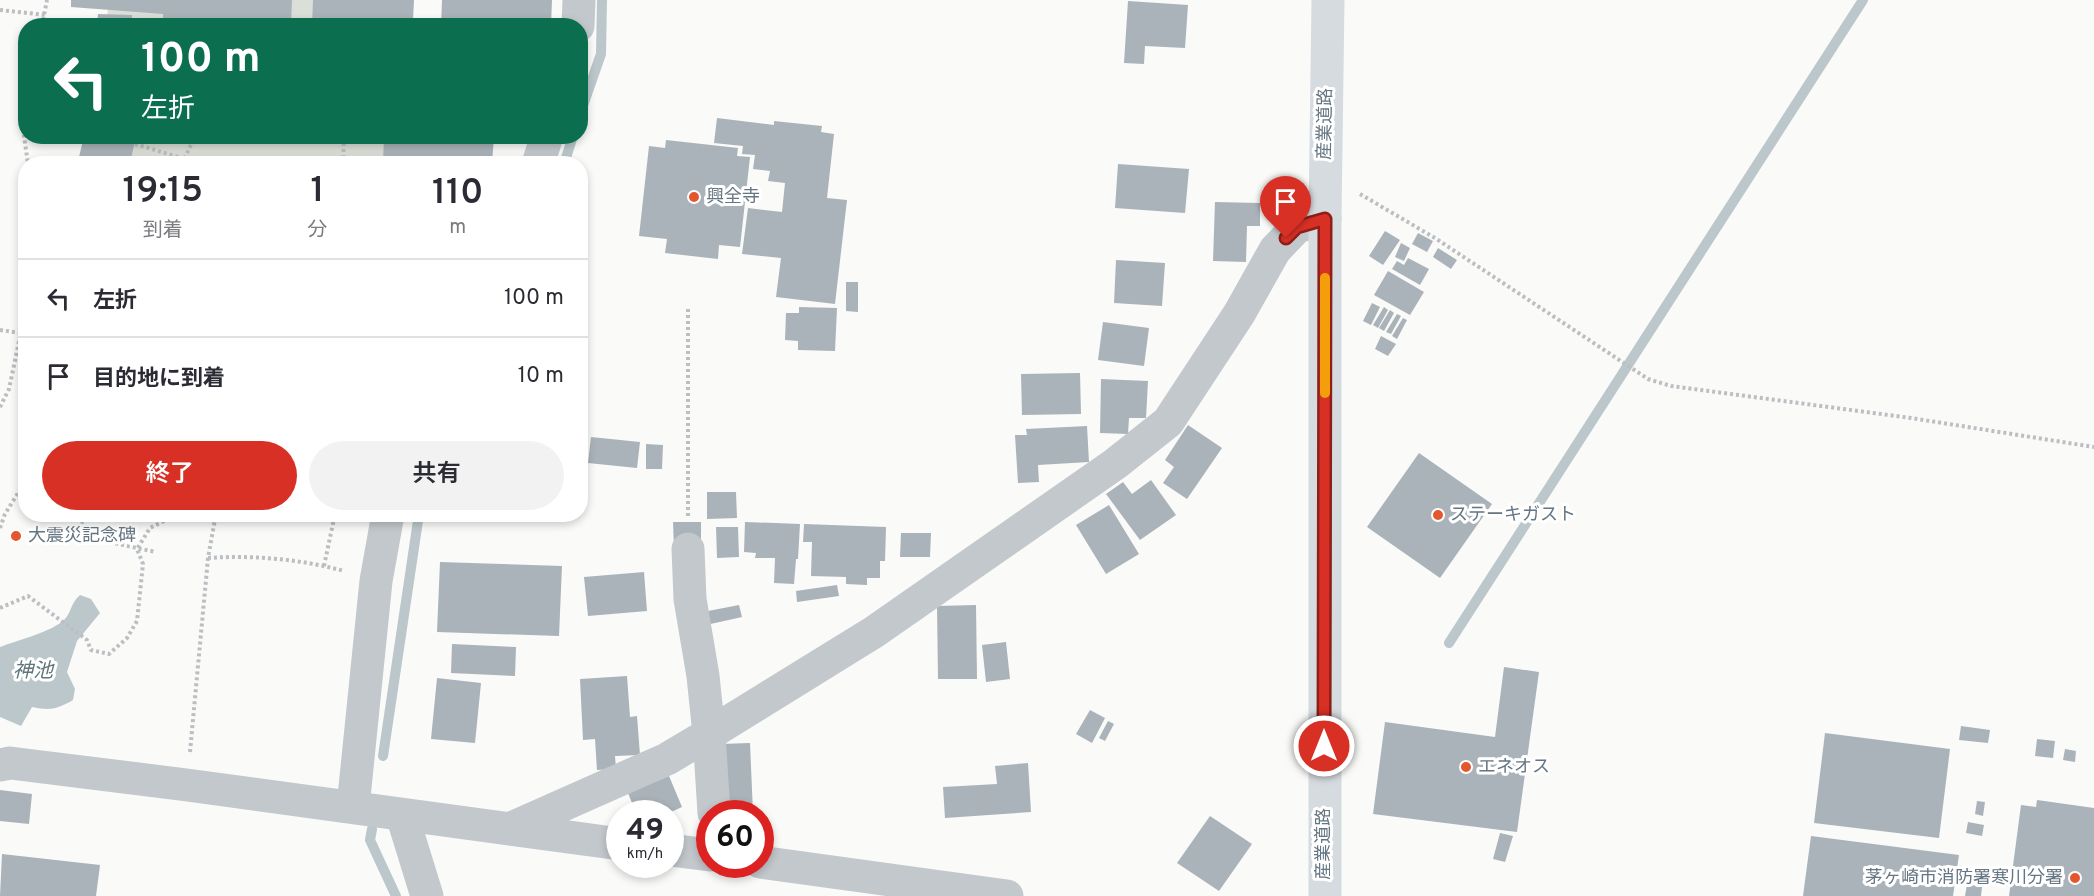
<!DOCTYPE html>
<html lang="ja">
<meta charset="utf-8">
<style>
body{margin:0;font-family:Overpass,"Noto Sans JP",sans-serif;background:#f2f2f3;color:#2b2b33;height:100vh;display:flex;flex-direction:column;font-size:22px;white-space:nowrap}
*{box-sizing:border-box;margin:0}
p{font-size:20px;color:#7c7c81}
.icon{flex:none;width:33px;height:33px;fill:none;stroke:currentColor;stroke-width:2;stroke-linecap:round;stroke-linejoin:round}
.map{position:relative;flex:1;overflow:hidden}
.drawer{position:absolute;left:18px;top:156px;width:570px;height:366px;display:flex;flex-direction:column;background:#fff;border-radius:24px;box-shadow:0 3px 9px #0003}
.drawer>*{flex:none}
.banner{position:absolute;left:18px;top:18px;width:570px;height:126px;border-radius:24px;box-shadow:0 3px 9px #0003;background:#0b6e4f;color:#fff;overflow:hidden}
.speed{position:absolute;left:606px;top:800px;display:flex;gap:12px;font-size:30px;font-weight:700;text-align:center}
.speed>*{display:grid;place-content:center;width:78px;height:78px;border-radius:50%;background:#fff;box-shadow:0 3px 9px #0003;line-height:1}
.speed small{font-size:15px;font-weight:400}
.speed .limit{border:9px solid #d22;background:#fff;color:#111}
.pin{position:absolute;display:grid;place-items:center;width:51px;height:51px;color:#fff;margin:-62px -26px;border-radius:50% 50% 50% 0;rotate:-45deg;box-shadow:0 0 6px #0007}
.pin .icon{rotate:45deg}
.me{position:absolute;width:66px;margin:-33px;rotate:0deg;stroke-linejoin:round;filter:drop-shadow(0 0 4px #0008)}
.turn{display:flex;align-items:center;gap:21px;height:126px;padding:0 24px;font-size:27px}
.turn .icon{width:78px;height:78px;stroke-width:2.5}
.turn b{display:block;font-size:42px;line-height:51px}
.eta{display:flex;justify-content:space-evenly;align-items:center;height:102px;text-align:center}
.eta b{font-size:36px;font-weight:600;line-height:42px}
.cta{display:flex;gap:12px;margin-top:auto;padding:12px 24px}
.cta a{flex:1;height:69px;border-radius:36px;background:#d93025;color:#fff;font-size:24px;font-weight:600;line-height:69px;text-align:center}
.cta a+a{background:#f2f2f3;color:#2b2b33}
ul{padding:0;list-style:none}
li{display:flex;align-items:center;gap:18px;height:78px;padding:0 24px;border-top:2px solid #e1e1e2}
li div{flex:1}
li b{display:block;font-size:22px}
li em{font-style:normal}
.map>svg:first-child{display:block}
.green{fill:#dadfd7}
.water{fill:#bbc7cb}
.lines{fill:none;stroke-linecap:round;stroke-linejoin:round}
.stream{stroke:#bbc7cb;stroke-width:10}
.building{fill:#aab3b9}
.path{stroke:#bbbfc2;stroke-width:4;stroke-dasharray:3 3;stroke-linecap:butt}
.minor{stroke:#c3c8cc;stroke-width:33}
.major{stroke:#d6dbdf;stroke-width:33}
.route-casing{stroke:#8d1f18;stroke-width:15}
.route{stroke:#d93025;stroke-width:10}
.slow{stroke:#f59e0b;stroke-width:10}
.poi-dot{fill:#e4572e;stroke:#fff;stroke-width:2}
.labels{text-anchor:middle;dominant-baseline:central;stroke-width:6;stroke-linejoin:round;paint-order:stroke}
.street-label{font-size:18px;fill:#657683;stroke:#fff}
.poi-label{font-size:18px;fill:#657683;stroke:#fff;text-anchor:start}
.water-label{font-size:20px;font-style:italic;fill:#60757c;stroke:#fff}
</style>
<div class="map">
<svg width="2094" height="896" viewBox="0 0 2094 896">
<rect width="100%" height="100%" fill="#fafaf8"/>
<!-- green -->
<path class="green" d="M109,0H340L378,26H106Z
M93,136L437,137L441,164H90Z"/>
<!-- water -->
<path class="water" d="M80,595L91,599L100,613L77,641L67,672L75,689L73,700C57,709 50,711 32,707L21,726L0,717V647C18,640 52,632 65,619C72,611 70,604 80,595Z"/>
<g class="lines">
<!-- stream -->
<path class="stream" d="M580,114L601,54L602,0
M564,164L573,136
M1449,643L1863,0
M383,756L419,514
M372,829L370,840L396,896"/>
</g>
<!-- building -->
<path class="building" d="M71,0H292L291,24L228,19V26H163V14L71,7Z
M313,0H414L413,20L387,19V26H312Z
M442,0H552L551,26H441Z
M1128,1L1188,5L1185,48L1145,46L1144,64L1124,63Z
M98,14L132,15V26H97Z
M717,118L774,125V121L822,126L821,132L834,134L827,198L847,200L835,304L776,297L781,258L742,254L748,208L782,212L785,183L768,181L770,171L753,169L755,155L742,154L743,146L714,143Z
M84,136H136L130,164H109L79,157Z
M384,136H494L492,164H383Z
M666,140L738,148L737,156L750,157L740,247L719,245L718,259L665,253L667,239L639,236L649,146L665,148Z
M1118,164L1189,169L1185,213L1115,208Z
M1215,202L1260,203V226H1247L1246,262L1213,261Z
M1385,231L1400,240L1383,265L1369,256Z
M1418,233L1433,241L1427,252L1412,244Z
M1401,243L1410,248L1404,261L1395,257Z
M1438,248L1457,260L1451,269L1433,257Z
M1408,258L1429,269L1420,285L1392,269L1397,261L1404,265Z
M1116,260L1165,263L1162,306L1114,303Z
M1388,271L1424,292L1410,315L1374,295Z
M846,282H858V312L846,311Z
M1372,303L1380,307L1371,325L1363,321Z
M799,307L837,308L835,351L798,350V341L785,340L786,313H799Z
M1384,307L1388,310L1378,328L1373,325Z
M1390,310L1394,313L1384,331L1379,328Z
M1397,314L1401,316L1391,334L1386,332Z
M1403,318L1407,320L1397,339L1392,336Z
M1103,322L1149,328L1144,366L1098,360Z
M1381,336L1396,344L1388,356L1375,349Z
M1080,373L1081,414L1022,415L1021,374Z
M1101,379L1148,381L1146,418H1129L1128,434L1100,433Z
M1188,425L1222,448L1187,499L1163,483L1174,467L1165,460Z
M1087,426L1089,462L1038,465L1039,482L1018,483L1015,435H1027L1026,429Z
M591,437L640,442L637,468L588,463Z
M646,444L663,445L662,469H646Z
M1419,453L1492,504L1440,578L1367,527Z
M1151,480L1176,515L1140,540L1106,494L1123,482L1132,494Z
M707,492H736L737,518L707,519Z
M1109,505L1139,554L1106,574L1076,525Z
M673,522H701V548L674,549Z
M745,522L800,524L798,559H796L794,584L774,583L775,558H755L756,553L744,552Z
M804,524L886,527L885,561H880V578H867V585L846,584V577L811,576L812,542H803Z
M716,527H738L739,557L717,558Z
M901,533H931L930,557H900Z
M440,562L562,566L559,636L437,632Z
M644,572L647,611L588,616L584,577Z
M837,585L839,596L797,602L796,591Z
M739,605L742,617L706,625L703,612Z
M976,605L977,679H938L937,606Z
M1006,642L1010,679L986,682L982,645Z
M452,644L516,647L515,676L451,673Z
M1504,667L1539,672L1517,832L1373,814L1385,722L1495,737Z
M627,676L630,717L637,716L640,755L615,756L616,769L597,770L595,739L583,740L580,679Z
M437,678L481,683L475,743L431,739Z
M1090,710L1105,718L1092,743L1076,734Z
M1108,721L1114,724L1105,741L1099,738Z
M1961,726L1990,730L1988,743L1959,740Z
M1825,733L1950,749L1939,838L1814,823Z
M2037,739L2055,741L2053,758L2035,756Z
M750,743L753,813H723L720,744Z
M2065,749L2076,751L2075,762L2063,760Z
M1028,763L1031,812L945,818L943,787L997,784L995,766Z
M669,776L682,807L669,813H636L628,793Z
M0,790L32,794L29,824L0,821Z
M2037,800L2094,808V896H2009L2021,805L2036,807Z
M1977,801L1985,802L1983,816L1975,814Z
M1210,816L1252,844L1219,891L1177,863Z
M1968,822L1984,825L1982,836L1966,833Z
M1500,833L1513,836L1505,862L1493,859Z
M1811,836L1959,855L1953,896H1803Z
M2,854L100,865L96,896H0Z
M1967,884L1982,887L1981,896H1965Z"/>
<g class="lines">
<!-- path -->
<path class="path" d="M0,10L46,15
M42,26L47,0
M26,81L24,87L23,129L28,164
M135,144L185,159
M182,164L195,136
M343,164L344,136
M1360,194L1435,238L1648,379L1671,386L1911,418L2094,447
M0,330L20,333
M0,407L9,389L26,308
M72,514L99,540L156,552
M688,516V309
M0,528L5,514L26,480
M208,558C253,555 300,559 344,571
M324,566L335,514
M0,608L28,596L87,640L91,650L109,654L127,638L137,621L143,564L137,549L150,528L164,521
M190,752L208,558L216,514"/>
<!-- minor -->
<path class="minor" d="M578,26L579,0
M538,164L547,136
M688,549L690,599L703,676L709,734L714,813
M0,765L10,763L187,785L620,844
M353,807L376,581L388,514
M402,815L427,896
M509,829L667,759L709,734L874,632L1115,464L1168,422L1239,314L1275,250L1297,227L1325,219
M670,850L710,855
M760,862L1007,896"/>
<!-- major -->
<path class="major" d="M1325,896V219L1328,0"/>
</g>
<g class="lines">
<!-- route casing -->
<g class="route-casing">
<path id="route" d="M1286,238L1297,227L1325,219L1324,746"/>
</g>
<!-- route -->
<use href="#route" class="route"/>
<!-- slow -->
<path class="slow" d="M1325,393V278"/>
</g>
<!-- markers -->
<g class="poi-dot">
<circle cx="694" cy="197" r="6"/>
<circle cx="1438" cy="515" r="6"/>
<circle cx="16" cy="536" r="6"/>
<circle cx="1466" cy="767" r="6"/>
<circle cx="2075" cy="878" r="6"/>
</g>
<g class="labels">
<!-- street labels -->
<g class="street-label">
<text transform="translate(1326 124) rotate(-89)">産業道路</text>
<text transform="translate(1324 844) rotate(-90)">産業道路</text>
</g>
<!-- poi labels -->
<g class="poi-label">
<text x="706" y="197">興全寺</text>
<text x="1450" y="515">ステーキガスト</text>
<text x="28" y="536">大震災記念碑</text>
<text x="1478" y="767">エネオス</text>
<text x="2063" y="878" text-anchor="end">茅ヶ崎市消防署寒川分署</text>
</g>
<!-- water labels -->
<g class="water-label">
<text x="33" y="672">神池</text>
</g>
</g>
</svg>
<div class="speed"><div>49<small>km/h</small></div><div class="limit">60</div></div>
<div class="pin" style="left:1286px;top:238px;background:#d93025"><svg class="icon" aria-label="arrive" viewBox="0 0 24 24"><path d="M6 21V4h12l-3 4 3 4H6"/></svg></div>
<svg class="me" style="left:1324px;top:746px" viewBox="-20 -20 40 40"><circle r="17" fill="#d93025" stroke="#fff" stroke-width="3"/><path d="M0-11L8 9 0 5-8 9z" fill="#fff"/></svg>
<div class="banner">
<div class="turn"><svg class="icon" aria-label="left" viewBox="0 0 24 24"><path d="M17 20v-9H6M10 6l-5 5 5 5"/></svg><div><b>100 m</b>左折</div></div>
</div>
<section class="drawer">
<div class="eta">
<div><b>19:15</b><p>到着</p></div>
<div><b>1</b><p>分</p></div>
<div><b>110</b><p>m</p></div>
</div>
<ul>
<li><svg class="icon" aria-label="left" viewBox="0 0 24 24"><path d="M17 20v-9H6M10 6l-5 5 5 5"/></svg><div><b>左折</b></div><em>100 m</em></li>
<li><svg class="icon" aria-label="arrive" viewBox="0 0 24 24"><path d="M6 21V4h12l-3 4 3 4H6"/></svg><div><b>目的地に到着</b></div><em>10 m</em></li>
</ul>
<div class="cta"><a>終了</a><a>共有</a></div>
</section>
</div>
